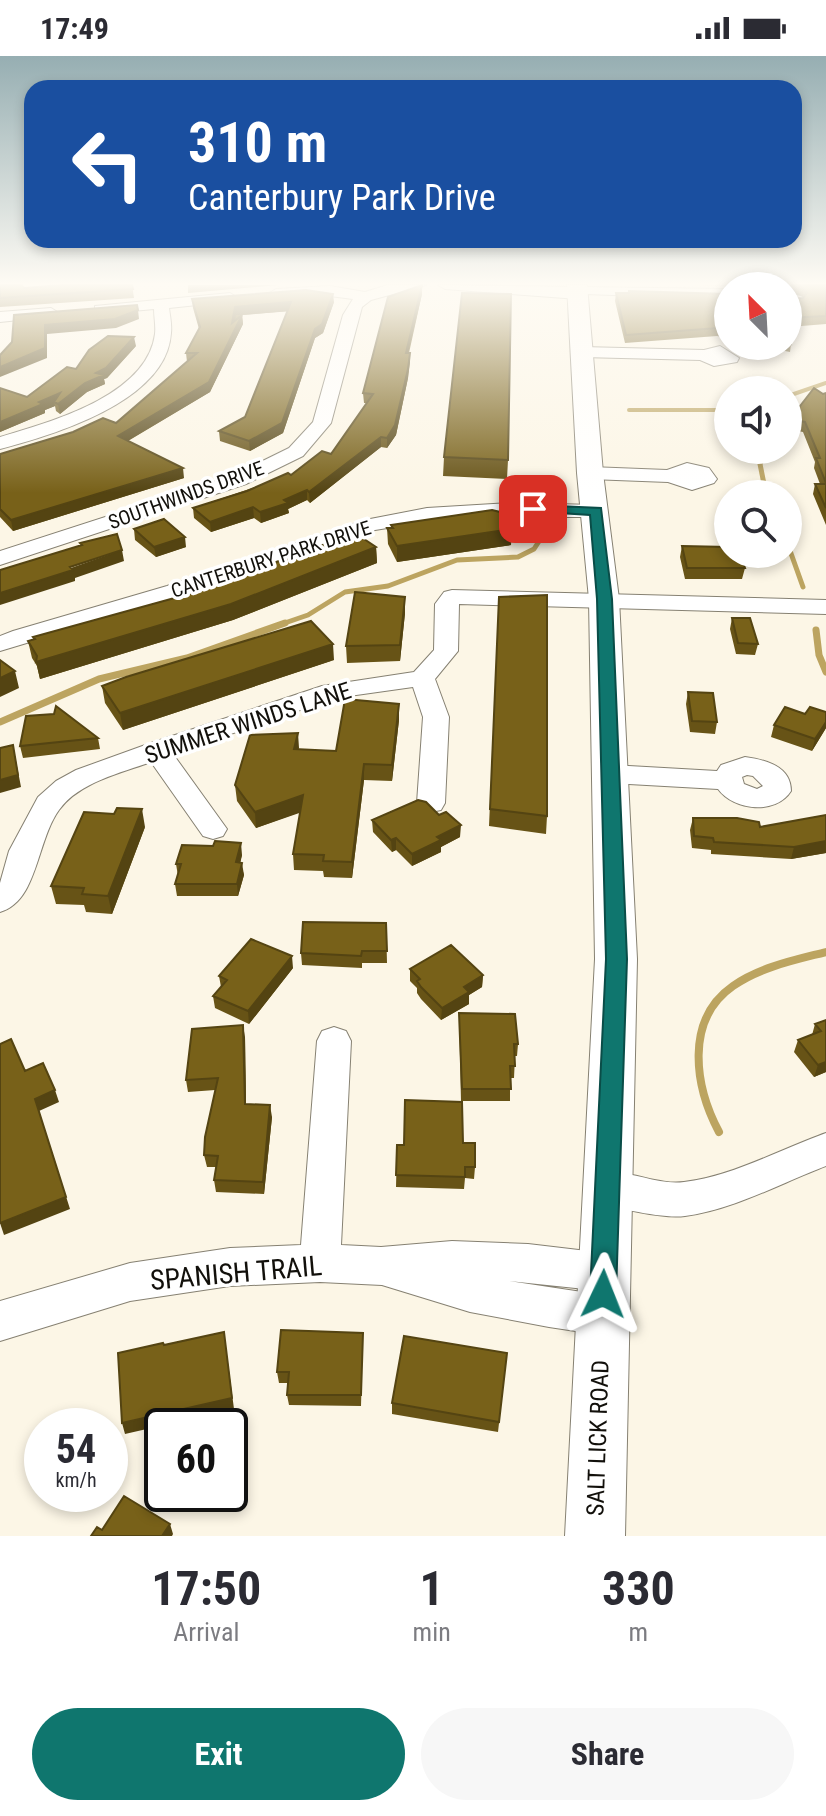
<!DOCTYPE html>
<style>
body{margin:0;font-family:"Roboto Condensed",sans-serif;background:#f7f7f7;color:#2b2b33;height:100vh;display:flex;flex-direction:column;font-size:30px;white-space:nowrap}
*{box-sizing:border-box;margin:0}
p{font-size:26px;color:#7c7c81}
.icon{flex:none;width:44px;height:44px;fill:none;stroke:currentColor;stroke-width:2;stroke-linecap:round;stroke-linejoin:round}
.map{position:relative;height:1480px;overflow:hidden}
.details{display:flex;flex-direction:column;background:#fff;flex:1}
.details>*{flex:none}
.top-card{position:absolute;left:24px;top:24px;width:778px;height:168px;border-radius:24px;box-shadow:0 4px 12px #0003;background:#1a4fa0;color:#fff;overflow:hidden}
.needle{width:52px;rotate:336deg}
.buttons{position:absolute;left:714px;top:216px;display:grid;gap:16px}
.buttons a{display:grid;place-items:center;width:88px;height:88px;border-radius:50%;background:#fff;box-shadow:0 4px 12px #0003;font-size:40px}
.speed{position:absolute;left:24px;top:1352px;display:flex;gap:16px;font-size:40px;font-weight:700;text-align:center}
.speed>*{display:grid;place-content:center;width:104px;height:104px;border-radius:50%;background:#fff;box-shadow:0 4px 12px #0003;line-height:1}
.speed small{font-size:20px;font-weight:400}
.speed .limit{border:4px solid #111;border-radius:12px;background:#fff;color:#111}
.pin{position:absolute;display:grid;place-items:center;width:68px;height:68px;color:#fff;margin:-34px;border-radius:16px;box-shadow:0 4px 12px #0006}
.me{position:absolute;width:88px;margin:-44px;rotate:2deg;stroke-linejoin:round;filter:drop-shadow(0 0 6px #0008)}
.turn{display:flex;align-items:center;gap:28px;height:168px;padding:0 32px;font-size:36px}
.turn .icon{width:104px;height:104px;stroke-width:2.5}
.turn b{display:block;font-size:56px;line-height:68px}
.eta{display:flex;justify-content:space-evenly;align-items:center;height:136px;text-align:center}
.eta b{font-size:48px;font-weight:700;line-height:56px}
.primary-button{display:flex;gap:16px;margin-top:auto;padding:16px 32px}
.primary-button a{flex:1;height:92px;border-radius:48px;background:#0f766e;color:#fff;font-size:32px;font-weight:700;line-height:92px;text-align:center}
.primary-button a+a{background:#f7f7f7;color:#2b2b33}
.status{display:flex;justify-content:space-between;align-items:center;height:56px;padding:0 40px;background:#fff;direction:ltr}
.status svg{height:22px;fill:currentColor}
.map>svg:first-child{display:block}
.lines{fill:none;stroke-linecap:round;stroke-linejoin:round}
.stream-far3{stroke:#bca460;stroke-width:4}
.stream-far2{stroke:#bca460;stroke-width:5}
.stream-far1{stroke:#bca460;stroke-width:7}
.stream{stroke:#bca460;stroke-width:8}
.minor-casing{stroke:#868172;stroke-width:2}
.major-casing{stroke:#868172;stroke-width:2}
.minor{fill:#fff;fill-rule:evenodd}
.major{fill:#fff;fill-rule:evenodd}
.wall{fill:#675316}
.shaded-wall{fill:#544412}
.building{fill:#786119;stroke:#544412;stroke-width:2}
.route{fill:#0f766e;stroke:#0a4d48;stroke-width:2}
.labels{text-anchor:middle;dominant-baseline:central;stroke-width:7;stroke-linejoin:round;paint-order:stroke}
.far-street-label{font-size:20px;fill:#12100b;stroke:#fff}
.street-label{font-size:24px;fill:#12100b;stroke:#fff}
.near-street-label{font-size:28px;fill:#12100b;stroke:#fff}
</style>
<div class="status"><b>17:49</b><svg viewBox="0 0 49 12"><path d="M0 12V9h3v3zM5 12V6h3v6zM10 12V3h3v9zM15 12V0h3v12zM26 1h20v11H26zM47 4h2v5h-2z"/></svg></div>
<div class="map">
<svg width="826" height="1480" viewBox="0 0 826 1480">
<rect width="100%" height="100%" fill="#fcf6e6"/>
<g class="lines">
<!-- stream-far3 -->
<path class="stream-far3" d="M788,340L826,327
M629,354H728"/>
<!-- stream-far2 -->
<path class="stream-far2" d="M766,438L760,408L768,394
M788,489L803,531
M279,569L308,559L345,536L388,530L457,504L518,501L534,493L545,476L555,468"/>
<!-- stream-far1 -->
<path class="stream-far1" d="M816,574L819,599L826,616
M0,666L99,623L187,602L285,567"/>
<!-- stream -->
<path class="stream" d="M719,1076C695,1031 684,964 733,930C760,911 795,904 826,896"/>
<!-- minor casing -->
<g class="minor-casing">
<path id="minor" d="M388,229H426L371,244L362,251L331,367L303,400L246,428L0,509V495L232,420L289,392L313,366L343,259L353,243L330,240L276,243L268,238L276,233L330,230L365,236Z
M438,229L728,233V243L585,238L578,243L445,233Z
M230,237L238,242L235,245L169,252C170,260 172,269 171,277C167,345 54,379 0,393V381C50,366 147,340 155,278C156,270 154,261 154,253L100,258L95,256V250Z
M51,252L59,257L57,260L0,266V256Z
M720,290L739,302L737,306L714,310L700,304L582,301L574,296L582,291L704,294Z
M687,407L709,412L717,423L714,427L692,434L668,426L590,423L580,417L590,411L667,414Z
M511,447L596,449L606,455L596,461H455L375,474L183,540L0,595V580L13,575L167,530L365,464L427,452Z
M452,534L826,544V558L459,548L458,595L435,623L449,661L445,747L441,754L431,756L421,754L417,747L423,661L413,631L335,642L173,698L227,773L223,780L213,783L203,780L151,706C121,717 79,726 59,754C36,786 38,845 0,856V827L9,795L38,741L56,725L76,714L148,688L322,630L414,616L434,594L435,548L444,536Z
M745,701C766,704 791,710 791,735C776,759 734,755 718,733L611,727L601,724L597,718L601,712L611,709L717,715L721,709ZM747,719L753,720L763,730L757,733L744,728L742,721Z
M334,971L346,975L351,985L341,1189L381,1191L452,1185L528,1188L604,1197L618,1203L624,1216L618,1229L604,1235L509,1225L602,1239L617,1245L623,1259L617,1273L602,1279L549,1271L470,1256L382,1229L320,1226L230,1230L130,1245L0,1285V1245L130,1207L230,1192L301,1189L317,985L322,975Z
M826,1077V1110C781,1127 733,1154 685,1160C663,1163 614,1152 593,1144L587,1132L593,1120C623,1109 654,1130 684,1126C733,1120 781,1093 826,1077Z"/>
</g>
<!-- major casing -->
<g class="major-casing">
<path id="major" d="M567,229H587L603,417L619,543L637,903L625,1480H565L595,903L589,543L577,417Z"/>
</g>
<!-- minor -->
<use href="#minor" class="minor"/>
<!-- major -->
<use href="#major" class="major"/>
</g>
<!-- wall -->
<path class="wall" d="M0,229L24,232L132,229L134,242L0,251Z
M422,229V238L409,297H410V306L408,322L396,379L387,392L381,391L310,447L307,444L288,453L289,457L261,467L254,462L211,476L194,462L193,452L291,419L331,398L367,347H364L363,337Z
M685,229H826V268L789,271L791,288L790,296L761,290H788V243L803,242L801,240L788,237V230Z
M629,235L728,238V282L717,280L625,287L615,245L616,237H628Z
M192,243L334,246L323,277L315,282L283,377L250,395L220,385L219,375L245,361L288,255L242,259L243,268L210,336L128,385L184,422L13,475L0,461V398L116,367L187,306L186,297L199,273L193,252Z
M136,290L107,322L104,323L105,328L87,336L60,358L56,355L55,350L45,354V357L0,376V332L27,341L76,313Z
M826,337V469L813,438L815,428H820L814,412L815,406L803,376L788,373L790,363L823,338Z
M444,401L508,404L507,423L443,420Z
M391,469L511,489L397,506L388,488L387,472H391Z
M134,473L186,491L156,501L135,484Z
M682,490L745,512L742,523H685L680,501Z
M376,491L377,507L233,564L40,623L37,610L32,602L28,585L34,584L33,581Z
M499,541L547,760L546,778L489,770Z
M405,557L400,605L347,607L346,590Z
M732,562L758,588L755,599L736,598L730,573Z
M334,604L123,674L105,647L102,630Z
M688,636L717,666L715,678L690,676L686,648Z
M826,656V672L812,695L771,681L774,669L805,658Z
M399,664L392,725L364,724L352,822L324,821L323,815L294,814L293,798L300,756L256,772L237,745L235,729L299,693L336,695Z
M98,682L100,693L23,702L20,690Z
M826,759V797L791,803L711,798V794L692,792L690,774L693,762L760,771Z
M372,764L460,781L441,791V796L412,810L396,794L392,796L373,776Z
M145,771L112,858L86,856L84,849L56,848L51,830Z
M242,799L240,806L244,819L238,840H177L175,828L178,820L176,808Z
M386,867L387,907H362V912L302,909L301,897Z
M293,912L249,968L215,952L213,940L221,931L219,920Z
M410,913L483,919L482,931L469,939V948L441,964L421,943L417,937V932L410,925Z
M459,957L518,988L517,1000H515L514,1022H510V1045H461Z
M826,964V1016L814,1021L794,996L798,984L812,979L815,968Z
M245,981L246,1048L272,1061L264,1138L216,1136L214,1124L216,1111H207L204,1099L215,1034L188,1036L186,1024Z
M463,1087L475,1111L474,1123L465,1122L464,1133L396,1131L397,1089Z
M363,1277L361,1350L289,1349L287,1339L288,1327H279L277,1316Z
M507,1297L498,1376L392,1358V1347Z"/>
<!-- shaded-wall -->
<path class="shaded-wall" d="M188,229H279L188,237Z
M422,229V238L406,306V297Z
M333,238L334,246L323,277L315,282L283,377L250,395L249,385L315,273Z
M291,246L292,255L242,259L243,268L210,336L119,390L118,380L209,326L242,259H236L233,276L232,267L235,251Z
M138,254L139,263L116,272L47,278V302L0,321V311L45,269Z
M134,281L136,290L107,322L104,323L105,328L87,336L60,358L58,348L54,346L55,350L45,354V357L0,376V366L96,317Z
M410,297L408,322L396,379L387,392V382Z
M381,381V391L310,447L309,436Z
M183,412L184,422L13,475L11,464Z
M307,434V444L288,453L289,457L261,467L260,456Z
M253,451L254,462L211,476L210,466Z
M512,473L511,489L397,506V490Z
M185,481L186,491L156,501L154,491Z
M376,491L377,507L233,564L40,623L36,606Z
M122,494L124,505L75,522V525L0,549V537Z
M405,541V557L400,605V589Z
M333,588L334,604L123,674L120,657Z
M15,615L19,632L0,641V622Z
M399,648V664L392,725V709Z
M826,666V672L812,695L815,683Z
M298,677L299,692L295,709L294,693Z
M13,689L21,731L0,737V724Z
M364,708V724L352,822V806Z
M303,739L305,755L256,772L255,756Z
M142,753L145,771L112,858L108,840Z
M461,769L460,781L441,791V796L412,810V798L437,781Z
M396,782V794L392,796L391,784Z
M826,785V797L791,803L794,791Z
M241,787L242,799L238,818L236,806Z
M242,807L244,819L238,840L237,828Z
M292,900L293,912L249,968L248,955Z
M483,919L482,931L469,939V948L441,964L442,952L464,931Z
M243,969L245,981L246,1060L245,1048Z
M826,1006V1016L814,1021L818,1009Z
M55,1034L59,1046L39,1055L70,1153L4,1179L0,1167L35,1043Z
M270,1049L272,1061L264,1138L263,1126Z
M224,1276L234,1353L125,1378L122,1367Z
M170,1468L173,1478L172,1480H162Z"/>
<!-- building -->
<path class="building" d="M0,229H21L24,232L62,229H132L133,233L0,242Z
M422,229L406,297H410L408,313L395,369L387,382L381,381L309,436L307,434L284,444L288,447L260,456L253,451L210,466L193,452L247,435L288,417L291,419L322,395L331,398L373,338L363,337L388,241Z
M731,229H788L731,230Z
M791,229H826V260L788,262V243L803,242L807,237L803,232Z
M306,234L333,238L322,268L315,273L282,367L249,385L219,375L245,361L291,246L235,251L232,267L242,259L209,326L118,380L183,412L11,464L0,453V398L73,376L103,362L116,367L197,297H186L200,271L192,243Z
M629,235L728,238V274L718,272L626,279L616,237H629Z
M462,237L511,238L508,404L444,401Z
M137,249L138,254L115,263L45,269V292L0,311V299L12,286L14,259Z
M788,266L791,288L788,287Z
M108,280L134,281L106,312L96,317L104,319L85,327L58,348L54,346L60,337L39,346L43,348L0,366V332L27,341L67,311L76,313L89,294Z
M814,332L823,338L826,337V427L816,402H820L805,366L790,363Z
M815,428H826V452Z
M492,454L500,456L512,473L397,490L387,472H393L391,469Z
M164,463L185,481L154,491L134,473Z
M355,477L376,491L231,548L36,606L37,600L28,585L35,583L33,581L189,538Z
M117,478L122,494L70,511L73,514L0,537V514L82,489L80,487Z
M682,490L728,491V498H740L745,512H687Z
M355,536L405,541L400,589L346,590Z
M547,539V760L490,753L499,541Z
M732,562H750L758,588L738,587Z
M311,565L333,588L120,657L102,630L126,621Z
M0,604L15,615L0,622Z
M688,636L713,637L717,666L692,665Z
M345,643L399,648L392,709L364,708L352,806L323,805L324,799L293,798L303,739L255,756L235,729L250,679L298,677L294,693L336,695Z
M56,650L98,682L20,690L26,660L54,658Z
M785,651L805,658L810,651L826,656V666L815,683L774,669Z
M13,689L18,719L0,724V692Z
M418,744L426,746L439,759L446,756L461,769L437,781L441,784L412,798L396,782L391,784L372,764Z
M117,752L142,753L108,840L82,838L84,832L51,830L84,756L114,758Z
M826,759V785L794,791L714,786L713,782L694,780L693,762H737L759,766L760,771Z
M215,785L241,787L236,806L242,807L237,828H175L181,808H176L182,789L213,790Z
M303,866L386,867L387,895H362L361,900L301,897Z
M251,883L292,900L248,955L213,940L227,924L219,920Z
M451,889L483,919L464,931L469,936L442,952L421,931L417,925L420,923L410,913Z
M459,957L515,958L518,988H514L515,1010H510L511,1033H462Z
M826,964V1006L818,1009L798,984L821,975L815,968Z
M243,969L245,1048L270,1049L263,1126L214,1124L218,1100L204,1099L205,1081L218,1022L186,1024L192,973Z
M11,983L25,1015L43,1007L55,1034L35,1043L66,1141L0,1167V988Z
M405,1044L462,1046L463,1087H475V1111H465V1121L396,1119L397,1089H404Z
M281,1274L363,1277L361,1339H287L289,1316H277Z
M224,1276L232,1342L122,1367L118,1297L163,1287L164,1289Z
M404,1280L507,1297L499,1366L392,1347Z
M124,1440L170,1468L162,1480H91L97,1471L102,1474Z"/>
<!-- sky -->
<linearGradient id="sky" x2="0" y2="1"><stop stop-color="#96aeb2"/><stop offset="0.52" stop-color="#fefbf4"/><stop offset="1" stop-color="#fefbf4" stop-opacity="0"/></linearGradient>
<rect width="826" height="437" fill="url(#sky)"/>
<!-- route -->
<path class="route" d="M533,449L601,452L612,543L627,903L616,1238L612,1247L603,1250L593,1247L590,1238L606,903L597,543L590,459L528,455L526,453Z"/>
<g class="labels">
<!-- far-street labels -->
<g class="far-street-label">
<text transform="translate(186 439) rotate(-20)">SOUTHWINDS DRIVE</text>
<text transform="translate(271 503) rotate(-18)">CANTERBURY PARK DRIVE</text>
</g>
<!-- street labels -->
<g class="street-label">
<text transform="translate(248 667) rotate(-18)">SUMMER WINDS LANE</text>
<text transform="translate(598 1382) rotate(-88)">SALT LICK ROAD</text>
</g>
<!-- near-street labels -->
<g class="near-street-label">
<text transform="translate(236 1217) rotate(-5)">SPANISH TRAIL</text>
</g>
</g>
</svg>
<div class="buttons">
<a><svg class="needle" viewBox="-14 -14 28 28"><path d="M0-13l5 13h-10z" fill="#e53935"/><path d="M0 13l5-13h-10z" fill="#7c7c81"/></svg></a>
<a><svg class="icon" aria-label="sound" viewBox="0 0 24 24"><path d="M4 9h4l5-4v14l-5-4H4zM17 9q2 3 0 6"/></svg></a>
<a><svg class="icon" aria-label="search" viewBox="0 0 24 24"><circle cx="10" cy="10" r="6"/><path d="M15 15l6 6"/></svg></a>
</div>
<div class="speed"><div>54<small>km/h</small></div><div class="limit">60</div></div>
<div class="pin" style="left:533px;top:453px;background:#d93025"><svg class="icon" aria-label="arrive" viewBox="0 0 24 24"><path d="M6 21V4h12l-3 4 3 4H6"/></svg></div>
<svg class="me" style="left:603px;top:1238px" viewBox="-20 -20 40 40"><path d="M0-17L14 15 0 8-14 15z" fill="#0f766e" stroke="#fff" stroke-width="4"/></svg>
<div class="top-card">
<div class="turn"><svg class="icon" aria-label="left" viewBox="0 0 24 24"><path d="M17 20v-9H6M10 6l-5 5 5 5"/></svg><div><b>310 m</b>Canterbury Park Drive</div></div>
</div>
</div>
<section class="details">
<div class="eta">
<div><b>17:50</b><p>Arrival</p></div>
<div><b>1</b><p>min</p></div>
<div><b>330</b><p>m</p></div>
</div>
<div class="primary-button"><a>Exit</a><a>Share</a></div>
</section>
